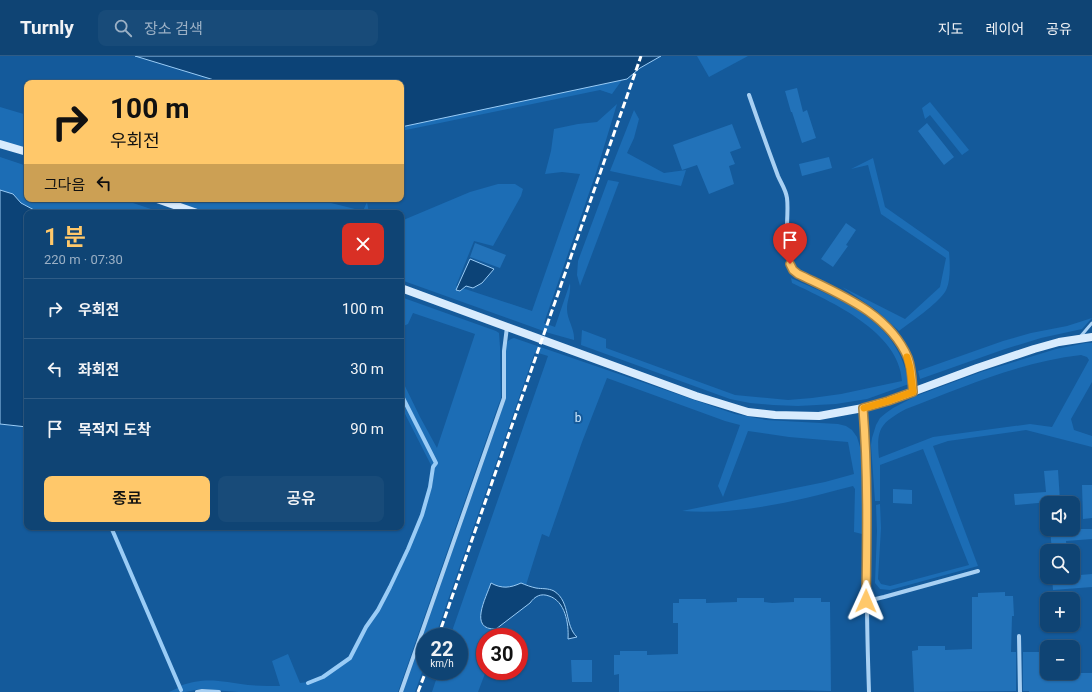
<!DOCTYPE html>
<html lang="ko">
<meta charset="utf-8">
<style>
body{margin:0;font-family:Roboto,"Noto Sans KR",sans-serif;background:#184b79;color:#f1f3f6;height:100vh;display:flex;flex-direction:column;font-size:15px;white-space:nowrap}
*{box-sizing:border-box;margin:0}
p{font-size:13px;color:#9bb0c5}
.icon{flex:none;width:22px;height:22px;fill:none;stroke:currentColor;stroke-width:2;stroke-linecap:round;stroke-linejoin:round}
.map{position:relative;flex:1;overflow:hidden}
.panel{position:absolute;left:24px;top:154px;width:380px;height:320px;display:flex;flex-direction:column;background:#0f4474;border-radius:8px;box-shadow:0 1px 3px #0004,0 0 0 1px #2f5c86}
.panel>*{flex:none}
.guide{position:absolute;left:24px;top:24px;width:380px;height:122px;border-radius:8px;box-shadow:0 1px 3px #0004,0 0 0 1px #2f5c86;background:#ffc86a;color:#111;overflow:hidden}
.fabs{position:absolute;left:1040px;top:440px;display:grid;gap:8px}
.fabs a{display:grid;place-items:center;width:40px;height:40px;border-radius:8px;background:#0f4474;box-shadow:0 1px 3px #0004,0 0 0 1px #2f5c86;font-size:20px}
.speed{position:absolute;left:416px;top:572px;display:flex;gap:8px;font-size:20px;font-weight:700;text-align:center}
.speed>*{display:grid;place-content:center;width:52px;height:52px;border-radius:50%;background:#0f4474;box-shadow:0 1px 3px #0004,0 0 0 1px #2f5c86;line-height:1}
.speed small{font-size:10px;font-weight:400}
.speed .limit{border:6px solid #d22;background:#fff;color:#111}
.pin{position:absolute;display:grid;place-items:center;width:34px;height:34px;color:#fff;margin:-41px -17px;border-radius:50% 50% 50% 0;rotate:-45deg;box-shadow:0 0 4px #0007}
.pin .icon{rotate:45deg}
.me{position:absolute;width:44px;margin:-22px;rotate:1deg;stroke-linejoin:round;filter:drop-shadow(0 0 3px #0008)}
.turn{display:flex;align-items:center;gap:14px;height:84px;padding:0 20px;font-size:18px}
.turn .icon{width:52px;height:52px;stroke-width:2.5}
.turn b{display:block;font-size:28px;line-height:34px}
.then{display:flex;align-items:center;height:38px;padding:0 20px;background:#0003;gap:8px;font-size:15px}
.round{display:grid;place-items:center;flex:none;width:42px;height:42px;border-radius:8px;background:#184b79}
.headline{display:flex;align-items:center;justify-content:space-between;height:68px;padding:0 20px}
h1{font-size:24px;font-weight:600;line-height:30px;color:#ffc86a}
.button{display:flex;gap:8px;margin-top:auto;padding:8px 20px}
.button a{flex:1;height:46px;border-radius:8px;background:#ffc86a;color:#111;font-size:16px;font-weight:600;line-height:46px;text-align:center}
.button a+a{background:#184b79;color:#f1f3f6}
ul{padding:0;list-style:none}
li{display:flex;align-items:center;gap:12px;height:60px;padding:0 20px;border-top:1px solid #2f5c86}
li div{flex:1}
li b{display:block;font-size:15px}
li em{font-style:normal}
header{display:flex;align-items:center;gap:24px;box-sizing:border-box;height:56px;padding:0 20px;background:#0f4474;border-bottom:1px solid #2f5c86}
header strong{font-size:19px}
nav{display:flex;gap:22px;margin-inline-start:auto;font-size:14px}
.search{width:280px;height:36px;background:#184b79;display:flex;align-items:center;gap:10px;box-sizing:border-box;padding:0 14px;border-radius:8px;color:#9bb0c5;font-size:15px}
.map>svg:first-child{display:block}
.green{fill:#1c6db5;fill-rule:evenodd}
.water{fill:#0c4377;stroke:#9accf6}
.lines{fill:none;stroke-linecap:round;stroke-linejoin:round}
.stream{stroke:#9accf6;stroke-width:4}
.building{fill:#2272b9}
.lane{stroke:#a8d0f3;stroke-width:3}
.street{stroke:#a8d0f3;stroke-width:4}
.secondary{stroke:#d8ebfd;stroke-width:8}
.rail{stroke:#fff;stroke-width:3;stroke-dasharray:7 3;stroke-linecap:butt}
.route-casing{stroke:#a68245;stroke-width:10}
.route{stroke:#ffc86a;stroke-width:7}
.slow{stroke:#f59e0b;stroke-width:7}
.labels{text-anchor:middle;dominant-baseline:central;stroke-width:4;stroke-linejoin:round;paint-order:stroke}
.park-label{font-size:12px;fill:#d0e8fd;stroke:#145a9b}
</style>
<header>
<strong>Turnly</strong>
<div class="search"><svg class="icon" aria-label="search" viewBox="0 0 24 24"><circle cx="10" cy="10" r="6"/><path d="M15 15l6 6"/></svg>장소 검색</div>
<nav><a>지도</a><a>레이어</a><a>공유</a></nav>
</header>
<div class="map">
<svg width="1092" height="636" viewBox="0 0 1092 636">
<rect width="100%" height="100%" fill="#145a9b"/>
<!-- green -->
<path class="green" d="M697,0H748L709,21Z
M622,24L612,38L600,34L401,75V71Z
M930,46L969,94L962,99L930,59L925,63L922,52Z
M617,48L596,117L544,267L555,271L570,227C571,238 567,244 567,253C567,264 575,273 574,284L549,277L401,224V165L470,136L498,128H515L523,133L521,140L493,190L474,185L456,230L532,255L580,118L562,116L545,118L551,95L554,73L578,68L597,66Z
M0,51L27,59V94L0,85Z
M634,54L639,63L634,82L627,97L664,117L686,114L681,130L610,115Z
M0,101L27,110V143H121L163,157H72L66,155H36L21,147L13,138L0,134Z
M873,102L885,151L949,196C950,207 951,227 945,236C936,249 912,265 899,275L876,254L842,231L905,263L940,231L946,202L881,158L868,109L851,113Z
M608,124L619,126L580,230L577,219L578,205Z
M165,143H315L363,155L367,146L369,157H205Z
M791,222C844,246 898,263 909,328L867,343L836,348L798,350L773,349L750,347L730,343L581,289L582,274L606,283V292L735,339L788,344L812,342L841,338L902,325C899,275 831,246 792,227Z
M401,241L496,275L499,277L500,291L501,342L498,350L398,636H238L200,633L185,636H169L180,631V635L182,634L180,630C206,620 223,626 248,629C259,630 270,630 280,630L272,605L288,598L300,627L308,626V628L324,622L351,602L367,571L379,554L391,531L409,493L423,459L432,431L434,412L437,408L401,335V322L420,361L437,392L475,278L413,257L408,268L401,271V266L404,262L401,261Z
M1092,262L1082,273L1041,282L1005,293L920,323L918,315L1003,285L1031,277L1067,270Z
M514,282L735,358L766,364L838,368L846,370L852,374L857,381L860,391L863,416L862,478L854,476L855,433L853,430C795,445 744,459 682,455L825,426L854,418L848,386L789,381L748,375L723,441L718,430L740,369L725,365L607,322L582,386L549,481L542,478L526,529C519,527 517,530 511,532C504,533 497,530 492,527L487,573H496L497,580L485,581V615H486L478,636H432L439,615H459V581H450L548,300L535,296L435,581H425V608L415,636H403L506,342C506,331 502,295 507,287C508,284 511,283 514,282Z
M1086,287H1092V326L1071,363L1074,374L1092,380V391L1026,374L948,385L933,390L978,510L890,534L880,533L875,527L877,475L876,449L880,448L881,472L878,523L881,528L890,530L969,509L923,393L880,409V445H875L871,389L872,382L876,369L880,362L886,357L893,352L916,340L981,316L1056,293ZM1081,299L1087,301L1089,304L1052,371L1030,368L933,381L879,402C876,372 881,367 906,353C963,331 1020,306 1081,299Z
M401,340L435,407L432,411L401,350Z"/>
<!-- water -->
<path class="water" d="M135,0H661L640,12L627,23L401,71V27H224Z
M0,134L13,138L21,147L36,155H66L72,157H27V371L0,368Z
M470,203L494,213L482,227L473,232L466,230L460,235L456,234Z
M491,527C502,533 510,532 521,527C526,529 531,531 536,532C542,533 548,532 554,535C571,546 564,569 577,581L568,583C569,567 565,545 549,540C541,537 535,540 530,547L496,573C468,574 486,542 491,527Z"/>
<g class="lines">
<!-- stream -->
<path class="stream" d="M111,471L181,634
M308,627L323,621L350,602L366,571L378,554L390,531L408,493L422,459L430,431L433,411L436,407L401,338"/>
</g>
<!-- building -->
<path class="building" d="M797,32L803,56L807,54L816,82L802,87L792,56H791L785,35Z
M927,67L954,101L944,109L918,75Z
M732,68L741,92L730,96L735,108L729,110L734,128L709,138L697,109L682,114L673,89Z
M829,101L832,112L802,120L799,108Z
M846,167L856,174L846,189L848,190L833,211L821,203Z
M475,187L506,199L500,212L470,201Z
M1058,414L1060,445L1015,449L1014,438L1046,436L1044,415Z
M1082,429H1092V462L1083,463Z
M893,433L912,434V448L893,447Z
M1050,473H1092V483L1066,485L1067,495H1052Z
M1092,518V531L1053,534L1052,521H1081L1080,519Z
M1005,536V540H1013L1014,560H1012L1011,596H1016V635L914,636L912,595L918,594V590H945V594L972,593V541H978V537Z
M737,542H764V546L772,547L794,546V542H821V546H830L831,635L793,634L619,636V618L614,619V599H620V595H647V599L678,598V567H673V547H679V543H706V547L737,546Z
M1023,596H1042V598H1047V617H1092V636H1029V635H1023Z
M571,604H592V626H572Z"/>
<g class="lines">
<!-- lane -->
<path class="lane" d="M1080,281L1092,267"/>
<!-- street -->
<path class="street" d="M749,39C758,65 768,93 778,120C781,127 786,134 787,142C790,165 779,202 798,218C839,239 893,257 909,305C912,315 912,325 913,335
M863,352C868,417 866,480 867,545C867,575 868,606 869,636
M867,545L884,541L978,515
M1019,580L1020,636
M197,636L202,635L219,636
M401,636L504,342V295L507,271"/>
<!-- secondary -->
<path class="secondary" d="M0,88L27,96
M157,143L197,157
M401,232L696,340L748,356L775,359L819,360L863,352L888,345L977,312L1034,293L1059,286L1092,281"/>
<!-- rail -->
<path class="rail" d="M438,581L641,0
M418,636L426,615"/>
</g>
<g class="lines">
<!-- route casing -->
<g class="route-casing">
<path id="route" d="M790,208L793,214L798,218C839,238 889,257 908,302C912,313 912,324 913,336L888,345L863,352C868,416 867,480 866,545"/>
</g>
<!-- route -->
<use href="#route" class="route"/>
<!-- slow -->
<path class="slow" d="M864,352L888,345L913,336L910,312L907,301"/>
</g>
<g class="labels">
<!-- park labels -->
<g class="park-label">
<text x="578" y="362">b</text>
</g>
</g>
</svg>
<div class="fabs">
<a><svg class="icon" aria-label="sound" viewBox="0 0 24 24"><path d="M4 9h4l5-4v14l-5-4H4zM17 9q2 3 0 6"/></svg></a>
<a><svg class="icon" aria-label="search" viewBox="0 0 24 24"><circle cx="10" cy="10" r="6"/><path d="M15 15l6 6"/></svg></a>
<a>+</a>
<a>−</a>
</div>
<div class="speed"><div>22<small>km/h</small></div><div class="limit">30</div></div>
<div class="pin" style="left:790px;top:208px;background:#d93025"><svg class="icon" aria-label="arrive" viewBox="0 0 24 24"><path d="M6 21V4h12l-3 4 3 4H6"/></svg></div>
<svg class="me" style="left:866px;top:545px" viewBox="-20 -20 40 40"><path d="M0-17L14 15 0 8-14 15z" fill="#ffc86a" stroke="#fff" stroke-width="4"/></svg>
<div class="guide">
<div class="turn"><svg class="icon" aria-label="right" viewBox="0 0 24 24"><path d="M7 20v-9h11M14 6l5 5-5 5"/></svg><div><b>100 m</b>우회전</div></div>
<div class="then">그다음<svg class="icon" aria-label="left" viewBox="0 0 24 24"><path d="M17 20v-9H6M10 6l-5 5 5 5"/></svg></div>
</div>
<section class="panel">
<div class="headline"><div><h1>1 분</h1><p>220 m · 07:30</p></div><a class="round" style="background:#d93025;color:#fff"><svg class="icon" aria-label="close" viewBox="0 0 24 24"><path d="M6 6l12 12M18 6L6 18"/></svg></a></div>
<ul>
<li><svg class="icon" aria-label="right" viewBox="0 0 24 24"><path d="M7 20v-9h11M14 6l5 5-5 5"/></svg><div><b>우회전</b></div><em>100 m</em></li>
<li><svg class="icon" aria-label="left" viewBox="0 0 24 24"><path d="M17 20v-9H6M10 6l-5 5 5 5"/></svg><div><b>좌회전</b></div><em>30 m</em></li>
<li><svg class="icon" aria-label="arrive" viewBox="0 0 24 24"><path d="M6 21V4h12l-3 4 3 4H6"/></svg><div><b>목적지 도착</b></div><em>90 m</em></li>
</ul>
<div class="button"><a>종료</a><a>공유</a></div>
</section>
</div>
